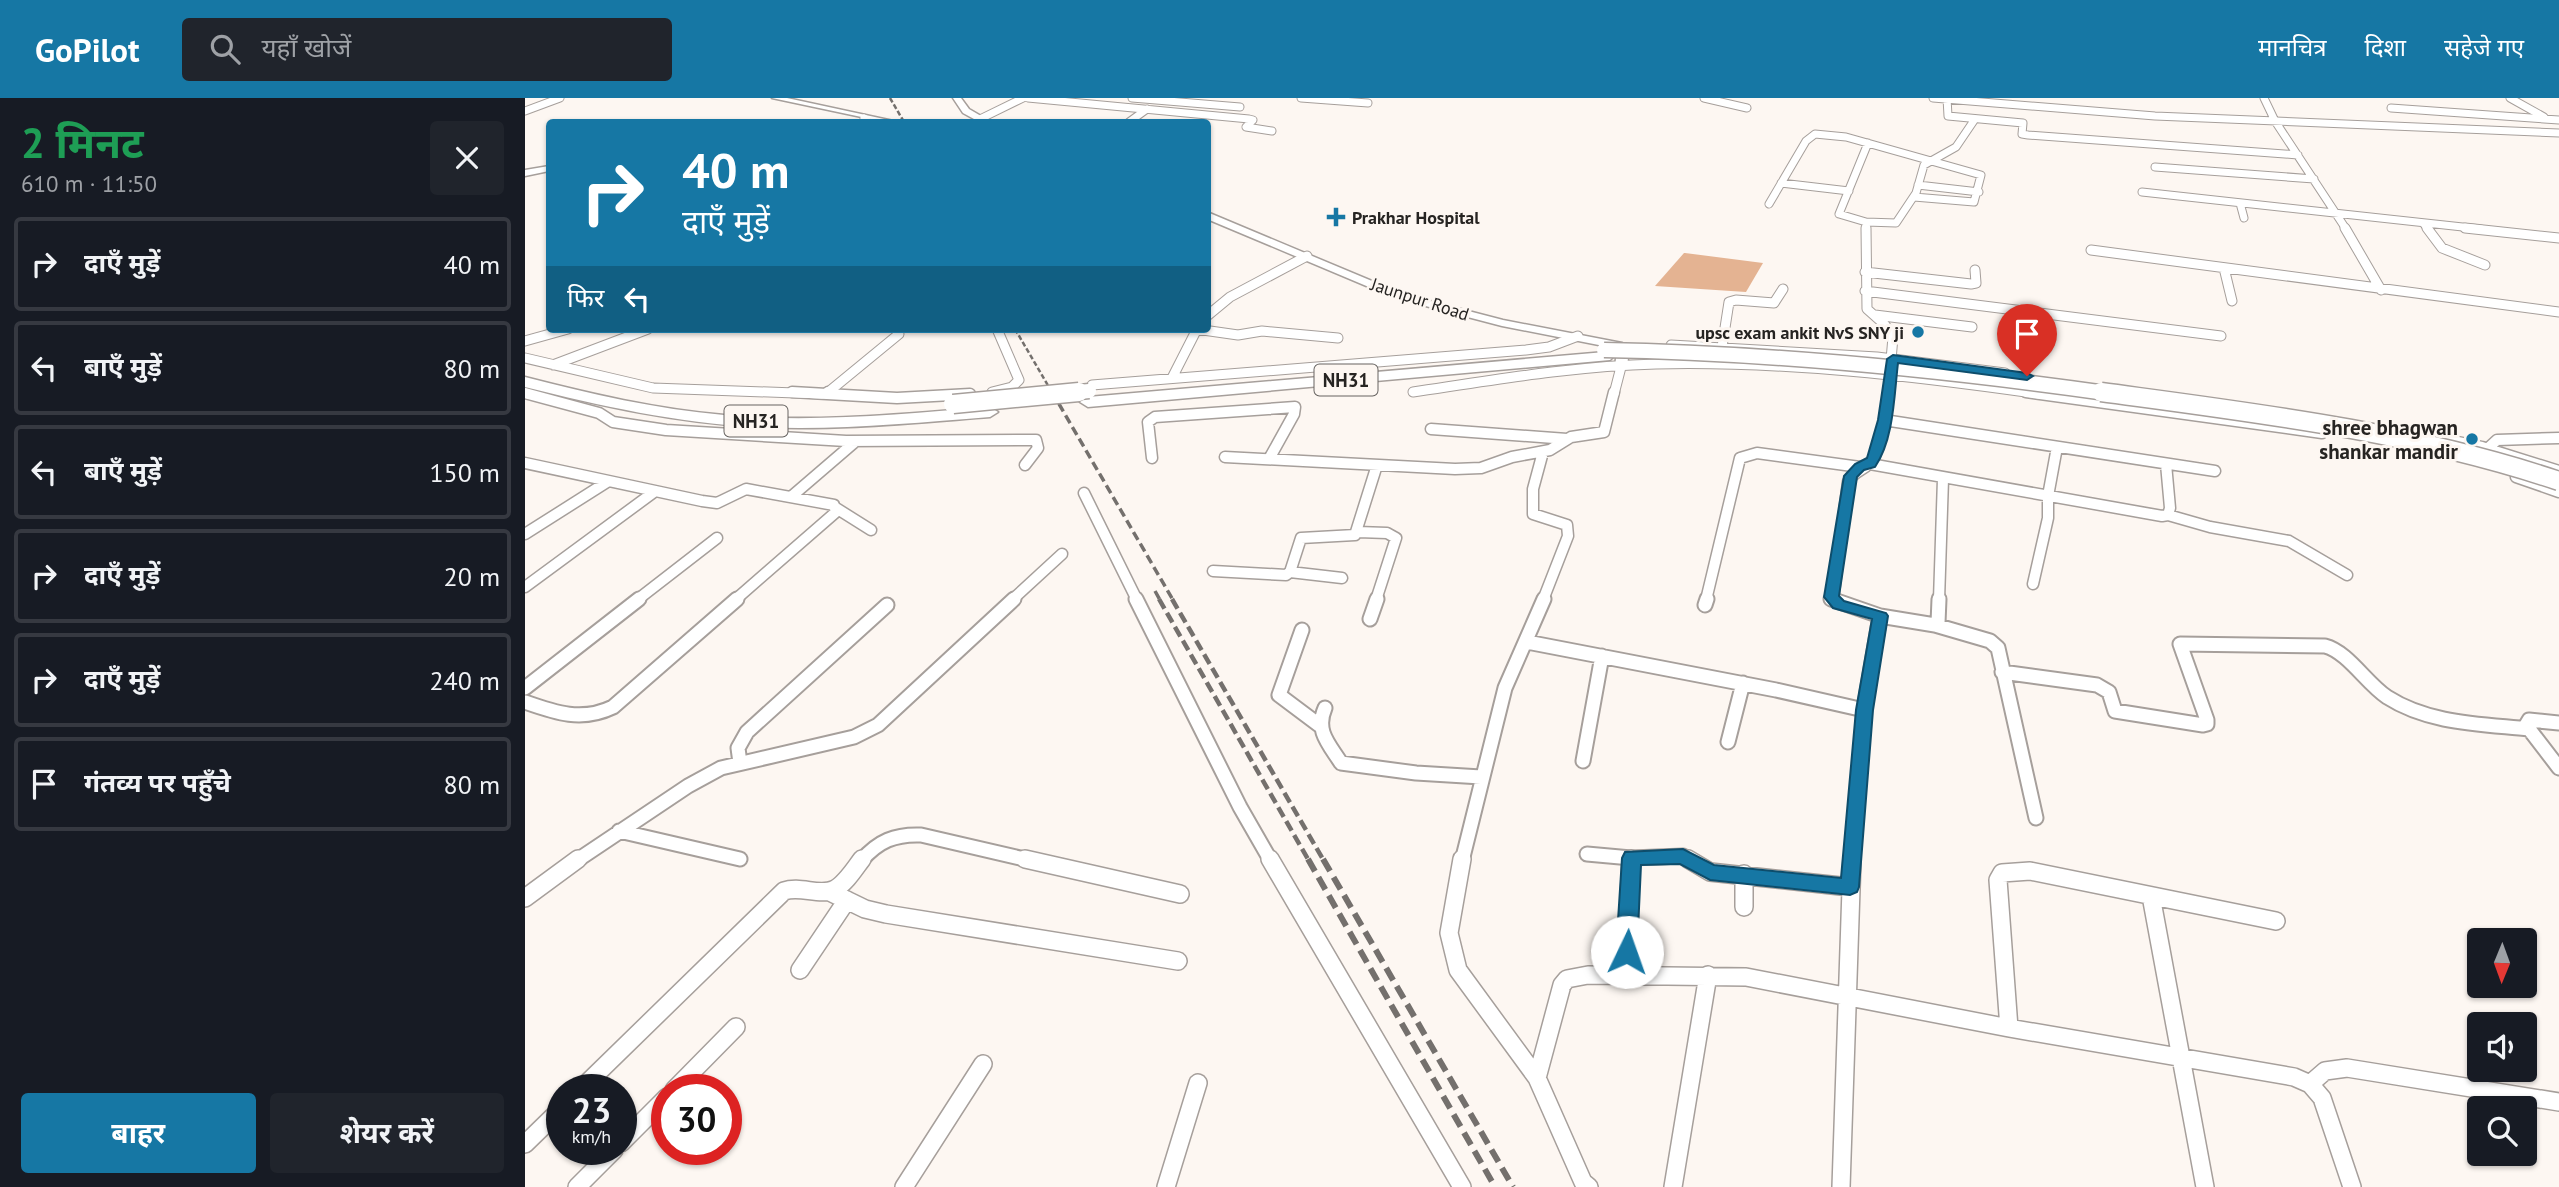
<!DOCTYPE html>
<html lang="hi">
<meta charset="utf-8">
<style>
body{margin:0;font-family:"PT Sans","Noto Sans Devanagari",sans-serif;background:#20242c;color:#f1f3f6;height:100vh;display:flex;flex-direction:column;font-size:26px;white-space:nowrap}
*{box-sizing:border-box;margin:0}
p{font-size:23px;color:#9ea1a6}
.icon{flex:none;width:38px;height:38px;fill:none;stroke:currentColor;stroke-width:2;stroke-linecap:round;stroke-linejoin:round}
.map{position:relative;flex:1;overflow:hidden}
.details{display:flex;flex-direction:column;background:#171b24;width:525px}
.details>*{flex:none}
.banner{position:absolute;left:21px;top:21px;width:665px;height:214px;border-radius:7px;box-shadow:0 2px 5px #0004;background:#1677a4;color:#fff;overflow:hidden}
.needle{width:46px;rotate:181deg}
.tools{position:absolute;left:1942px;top:830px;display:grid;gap:14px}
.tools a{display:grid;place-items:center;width:70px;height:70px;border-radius:7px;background:#171b24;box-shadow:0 2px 5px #0004;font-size:35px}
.speed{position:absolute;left:21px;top:976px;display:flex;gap:14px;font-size:35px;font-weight:700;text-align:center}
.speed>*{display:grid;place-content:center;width:91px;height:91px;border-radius:50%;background:#171b24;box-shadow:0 2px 5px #0004;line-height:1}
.speed small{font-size:18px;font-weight:400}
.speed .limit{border:10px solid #d22;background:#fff;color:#111}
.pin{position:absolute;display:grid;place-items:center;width:60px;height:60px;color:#fff;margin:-72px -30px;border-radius:50% 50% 50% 0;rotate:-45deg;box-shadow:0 0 7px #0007}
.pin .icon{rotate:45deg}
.me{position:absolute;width:77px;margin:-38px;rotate:3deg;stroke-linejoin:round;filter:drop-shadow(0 0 5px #0008)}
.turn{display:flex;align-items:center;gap:24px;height:147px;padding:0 21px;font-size:32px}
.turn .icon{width:91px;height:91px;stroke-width:2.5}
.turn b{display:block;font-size:49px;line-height:60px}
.then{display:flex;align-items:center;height:66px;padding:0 21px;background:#0003;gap:14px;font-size:26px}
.round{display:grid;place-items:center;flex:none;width:74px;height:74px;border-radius:7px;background:#20242c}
.head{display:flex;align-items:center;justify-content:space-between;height:119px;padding:0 21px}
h1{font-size:42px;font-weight:700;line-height:52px;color:#1e9e55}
.action{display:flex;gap:14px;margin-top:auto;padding:14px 21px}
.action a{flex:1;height:80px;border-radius:7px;background:#1677a4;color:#fff;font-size:28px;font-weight:700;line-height:80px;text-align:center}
.action a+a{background:#20242c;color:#f1f3f6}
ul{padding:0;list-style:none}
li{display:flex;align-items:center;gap:21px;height:94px;margin:0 14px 10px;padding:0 7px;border:4px solid #363941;border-radius:7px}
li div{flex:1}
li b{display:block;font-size:26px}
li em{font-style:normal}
header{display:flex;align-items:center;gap:42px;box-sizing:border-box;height:98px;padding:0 35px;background:#1677a4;color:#fff}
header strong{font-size:33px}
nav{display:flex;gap:38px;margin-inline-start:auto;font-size:24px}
.search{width:490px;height:63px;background:#20242c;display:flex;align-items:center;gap:18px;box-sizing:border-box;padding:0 24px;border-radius:7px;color:#9ea1a6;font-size:26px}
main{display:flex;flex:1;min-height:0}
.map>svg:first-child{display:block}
.water{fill:#e4b392}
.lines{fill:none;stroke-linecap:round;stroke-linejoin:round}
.minor-far4-casing{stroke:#a69f9b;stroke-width:9}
.minor-far3-casing{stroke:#a69f9b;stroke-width:11}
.minor-far2-casing{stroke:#a69f9b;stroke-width:13}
.minor-far1-casing{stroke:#a69f9b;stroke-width:17}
.minor-casing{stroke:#a69f9b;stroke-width:20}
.tertiary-casing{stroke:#a69f9b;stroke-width:3}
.trunk-casing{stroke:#a69f9b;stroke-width:3}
.minor-far4{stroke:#fff;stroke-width:7}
.minor-far3{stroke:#fff;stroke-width:9}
.minor-far2{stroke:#fff;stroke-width:10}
.minor-far1{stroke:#fff;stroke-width:13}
.minor{stroke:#fff;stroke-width:17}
.tertiary{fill:#fff;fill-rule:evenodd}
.trunk{fill:#fff;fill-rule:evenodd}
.rail-far3{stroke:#74706d;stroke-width:2.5;stroke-dasharray:5 2.5;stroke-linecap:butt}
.rail-far2{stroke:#74706d;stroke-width:3.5;stroke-dasharray:9 4.5;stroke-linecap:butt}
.rail-far1{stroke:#74706d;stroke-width:4.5;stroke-dasharray:11 5;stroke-linecap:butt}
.rail{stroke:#74706d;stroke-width:6;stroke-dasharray:14 7;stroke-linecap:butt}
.trunk-bridge-far1-casing{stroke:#a69f9b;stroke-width:17;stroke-linecap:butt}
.trunk-bridge-casing{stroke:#a69f9b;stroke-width:21;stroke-linecap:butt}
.trunk-bridge-far1{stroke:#fff;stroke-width:14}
.trunk-bridge{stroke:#fff;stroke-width:18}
.route{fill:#1677a4;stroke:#0e4d6b;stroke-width:2}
.poi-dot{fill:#1677a4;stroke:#fdf7f2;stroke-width:2.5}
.labels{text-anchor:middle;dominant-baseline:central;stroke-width:6;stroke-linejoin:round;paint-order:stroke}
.far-poi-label{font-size:18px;font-weight:bold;fill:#262422;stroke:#fdf7f2;text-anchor:start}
.far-street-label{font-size:18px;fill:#262422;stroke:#fdf7f2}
.shield{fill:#fdf7f2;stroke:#666360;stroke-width:2}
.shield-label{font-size:19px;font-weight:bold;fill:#262422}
.poi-label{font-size:21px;font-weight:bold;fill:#262422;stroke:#fdf7f2;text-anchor:end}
</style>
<header>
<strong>GoPilot</strong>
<div class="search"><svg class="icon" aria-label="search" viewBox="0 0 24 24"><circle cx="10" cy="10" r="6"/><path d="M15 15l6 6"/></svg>यहाँ खोजें</div>
<nav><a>मानचित्र</a><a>दिशा</a><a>सहेजे गए</a></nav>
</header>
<main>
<section class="details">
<div class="head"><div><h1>2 मिनट</h1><p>610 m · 11:50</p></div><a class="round"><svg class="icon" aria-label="close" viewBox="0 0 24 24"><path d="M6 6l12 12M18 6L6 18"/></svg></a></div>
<ul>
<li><svg class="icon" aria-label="right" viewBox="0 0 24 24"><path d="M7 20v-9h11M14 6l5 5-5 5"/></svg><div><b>दाएँ मुड़ें</b></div><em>40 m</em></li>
<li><svg class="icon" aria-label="left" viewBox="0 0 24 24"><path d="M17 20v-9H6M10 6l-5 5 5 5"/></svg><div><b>बाएँ मुड़ें</b></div><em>80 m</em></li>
<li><svg class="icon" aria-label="left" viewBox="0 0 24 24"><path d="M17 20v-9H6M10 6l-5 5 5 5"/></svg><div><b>बाएँ मुड़ें</b></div><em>150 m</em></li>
<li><svg class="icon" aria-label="right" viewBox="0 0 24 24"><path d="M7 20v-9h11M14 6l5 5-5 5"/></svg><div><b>दाएँ मुड़ें</b></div><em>20 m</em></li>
<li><svg class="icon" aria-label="right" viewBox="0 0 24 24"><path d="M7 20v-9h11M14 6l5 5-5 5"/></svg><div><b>दाएँ मुड़ें</b></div><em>240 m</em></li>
<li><svg class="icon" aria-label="arrive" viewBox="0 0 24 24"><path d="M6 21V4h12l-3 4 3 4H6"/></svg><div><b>गंतव्य पर पहुँचे</b></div><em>80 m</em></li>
</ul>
<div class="action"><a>बाहर</a><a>शेयर करें</a></div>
</section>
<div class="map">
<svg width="2034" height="1089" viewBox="0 0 2034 1089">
<rect width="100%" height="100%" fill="#fdf7f2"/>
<!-- water -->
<path class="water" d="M1159,155H1160L1238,165L1221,194L1130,188Z"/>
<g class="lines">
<!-- minor-far4 casing -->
<g class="minor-far4-casing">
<path id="minor-far4" d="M503,0L724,21L728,22L721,29L747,33
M607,0L715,9
M776,0L843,5
M1179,0L1222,10
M1408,0L1630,18L2034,35
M1422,0L1423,18L1498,25L1497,36L1503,37L1773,57
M1739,0L1750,23L1821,131
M1985,0L2019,19
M1866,10L2034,22
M0,13L35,0
M339,20L344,24
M453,22L498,0
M604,24L622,11
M1343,45L1314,116L1341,124L1371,125L1391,95L1399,67L1431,49L1450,21
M1630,69L1789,81
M1256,85L1324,93
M1393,87L1454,94
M1617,94L1956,131
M1715,105L1719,120
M1244,106L1281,43L1290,36L1321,39L1456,77L1449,104L1389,99
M1341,124V131
M1898,125L1903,131"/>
</g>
<!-- minor-far3 casing -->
<g class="minor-far3-casing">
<path id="minor-far3" d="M1341,130L1342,211L1360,227L1368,239L1363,296
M1820,130L1856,192
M1902,130L1917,150L1960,167
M1940,130L2034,140
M1566,152L2034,214
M1699,170L1707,203
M1340,174L1446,186L1451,185L1450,172
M1340,193L1696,238
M1350,217L1447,229
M682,218L705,199L782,158
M671,231L713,237L737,233L813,240
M0,243L43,231
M1146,247L1352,259L1480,275
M1197,249L1204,204L1211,202L1249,205L1258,191
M0,260L128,290L297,296
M28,267L123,231
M647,280L672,231
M567,287L1001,252L1024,249L1053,238
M467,294L487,289L494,282L472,231
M888,294C969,282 1050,268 1131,266C1260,263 1387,278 1514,296
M0,295L3,296
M301,296L374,236
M1089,296L1096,269"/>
</g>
<!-- minor-far2 casing -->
<g class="minor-far2-casing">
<path id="minor-far2" d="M267,294L372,300L445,296
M1501,294L1797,335
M0,295L74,315L88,324L141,332L321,343L511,342L513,350L500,367
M301,296L303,294
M1359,322L1690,373
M1865,330L1957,349L2034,373
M906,331L1042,341
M1018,354L1008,391V416L1042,427L1043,438L1018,502
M1959,354L1972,342L2034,340
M700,359L930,371L956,370L987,359L1025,352L1046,339L1079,334L1089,294
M627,360L623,324L630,319L770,309L769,316L744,361
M0,365L177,403L192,405L221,391L309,407L311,414L210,502
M1345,366L1637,418L1643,417L1645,410L1641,366
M1991,379L2034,394
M559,395L612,502
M267,398L331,343
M311,410L346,432
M1643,417L1685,429L1764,443L1822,477
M833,434L862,435L871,440L851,502
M0,436L82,384
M688,473L761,477L765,474L776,440L830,437L852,367
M765,474L817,480
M1508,486L1523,420V398L1532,349
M0,489L129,394
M112,502L192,440
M487,502L537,456
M1181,502L1215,360L1232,355L1335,369
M1308,502L1323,384C1328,374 1337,373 1344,366C1357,354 1361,311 1364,294
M1414,502L1418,381"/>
</g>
<!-- minor-far1 casing -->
<g class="minor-far1-casing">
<path id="minor-far1" d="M611,501L715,709L746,763
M1306,501L1355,518L1410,527L1413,525L1414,501
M1180,507L1182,501
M845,521L852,501
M1410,527L1465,543L1473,550L1511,720
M777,532L754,597L794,627
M1002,544L1251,592L1339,612
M1477,574L1572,587L1584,594L1590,613L1678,627L1682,626V622L1655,546L1800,548C1823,554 1841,585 1862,599C1904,626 1956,626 2004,631
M0,590L114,501
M0,604C31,615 57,624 88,609L212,501
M800,610C790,633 804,646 816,665L891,675L956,679
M2034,625L2004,622L2001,627L2034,670
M1203,644L1218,585
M1058,663L1077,558
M215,665L213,650L222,634L362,507
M94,733L215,761
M1062,756L1106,760L1158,758L1166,763
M51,763L163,688L196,670L329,639L353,627L489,501
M336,763C353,743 370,736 396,737L508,763
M937,763L980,590L1019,501
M1327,763L1339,612L1355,518"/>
</g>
<!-- minor casing -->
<g class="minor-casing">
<path id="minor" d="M500,761L655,796
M745,761L937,1089
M937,761L924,835L933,872L1012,980L1058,1084L1064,1089
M1163,761L1185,774L1325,789
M1219,776V809
M305,794L340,811L361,816L653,863
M1626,798L1680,1089
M0,800L53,761
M275,872L322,802
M1101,878L1106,761
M1484,930L1473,782L1477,775L1505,773L1751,823
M1012,980L1037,887L1042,881L1063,877L1221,879L1484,930L1769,979L1785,986L1797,1000L1827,1089
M1785,986L1800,973L1822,970L2034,1004
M55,992L259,793C276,787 295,799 310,791C321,785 330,770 337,761
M149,992L211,929
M96,1045L142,999
M0,1046L37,1010
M52,1089L89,1052
M379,1089L458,966
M641,1089L673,985
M1148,1089L1183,877
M1316,1089L1327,761"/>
</g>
<!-- tertiary casing -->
<g class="tertiary-casing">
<path id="tertiary" d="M247,0H262L373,24H360Z
M428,0H436L444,11L456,18L455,24H447L449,21L438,15Z
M24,68V73L0,78V72Z
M682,114L878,196L978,222L1097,245L1104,251L1102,269L1096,272L1090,269L1092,252L1089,250L977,228L870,200L682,121Z"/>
</g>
<!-- trunk casing -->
<g class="trunk-casing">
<path id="trunk" d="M1080,254L1088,259L1085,262L563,309L555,304L563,299Z
M0,279C66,296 131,311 199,317C288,325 377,316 465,309L473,314L465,319C387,325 309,333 231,329C152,325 76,308 0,289Z"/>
</g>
<!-- minor-far4 -->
<use href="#minor-far4" class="minor-far4"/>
<!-- minor-far3 -->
<use href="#minor-far3" class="minor-far3"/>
<!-- minor-far2 -->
<use href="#minor-far2" class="minor-far2"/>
<!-- minor-far1 -->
<use href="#minor-far1" class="minor-far1"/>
<!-- minor -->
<use href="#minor" class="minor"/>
<!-- tertiary -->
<use href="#tertiary" class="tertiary"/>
<!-- trunk -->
<use href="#trunk" class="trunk"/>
<!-- rail-far3 -->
<path class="rail-far3" d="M365,0L379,24
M490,231L528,296"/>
<!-- rail-far2 -->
<path class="rail-far2" d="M527,294L648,502
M630,493L635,502"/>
<!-- rail-far1 -->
<path class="rail-far1" d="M634,501L784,763
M647,501L799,763"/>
<!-- rail -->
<path class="rail" d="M783,761L970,1089
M798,761L988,1089"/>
<!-- trunk-bridge-far1 casing -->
<g class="trunk-bridge-far1-casing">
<path id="trunk-bridge-far1" d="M1079,252C1250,255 1418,272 1588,296
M536,296L564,293"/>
</g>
<!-- trunk-bridge casing -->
<g class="trunk-bridge-casing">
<path id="trunk-bridge" d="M1576,294C1731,315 1885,333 2034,383
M428,306L554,294"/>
</g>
<!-- trunk-bridge-far1 -->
<use href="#trunk-bridge-far1" class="trunk-bridge-far1"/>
<!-- trunk-bridge -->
<use href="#trunk-bridge" class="trunk-bridge"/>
</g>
<!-- route -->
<path class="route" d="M1368,257L1502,275L1508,278L1502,282L1373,265C1369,298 1369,341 1350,369L1339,372L1332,379L1314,498L1319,503L1361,515L1363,518L1348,612L1334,789L1332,794L1325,797L1185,782L1155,766L1116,767L1112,854L1109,860L1102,863L1095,860L1091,854L1097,760L1100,754L1158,751L1189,767L1316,780L1331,612L1347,521L1308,510L1299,499L1319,378L1330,366L1342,360L1353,322L1362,261Z"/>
<!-- markers -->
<g class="poi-dot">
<path d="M807.5 108.5h7v7h7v7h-7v7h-7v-7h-7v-7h7z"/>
<circle cx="1393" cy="234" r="7"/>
<circle cx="1947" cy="341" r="7"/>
</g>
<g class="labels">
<!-- far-poi labels -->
<g class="far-poi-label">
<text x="827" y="119">Prakhar Hospital</text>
<text x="1379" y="234" text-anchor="end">upsc exam ankit NvS SNY ji</text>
</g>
<!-- far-street labels -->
<g class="far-street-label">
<text transform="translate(895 201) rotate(18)">Jaunpur Road</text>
</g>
<!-- shield labels -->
<g class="shield">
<rect x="789.5" y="266.5" width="63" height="31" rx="5"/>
<rect x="199.5" y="307.5" width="63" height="31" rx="5"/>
</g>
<g class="shield-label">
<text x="821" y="282">NH31</text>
<text x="231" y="323">NH31</text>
</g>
<!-- poi labels -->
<g class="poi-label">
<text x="1933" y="329">shree bhagwan<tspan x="1933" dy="24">shankar mandir</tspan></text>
</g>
</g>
</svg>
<div class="tools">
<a><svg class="needle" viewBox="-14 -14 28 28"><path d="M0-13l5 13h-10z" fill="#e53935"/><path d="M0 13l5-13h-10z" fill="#9ea1a6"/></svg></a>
<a><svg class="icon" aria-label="sound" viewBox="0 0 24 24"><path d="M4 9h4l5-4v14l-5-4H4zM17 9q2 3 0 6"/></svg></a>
<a><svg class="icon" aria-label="search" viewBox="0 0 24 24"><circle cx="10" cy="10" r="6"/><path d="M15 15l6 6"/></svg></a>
</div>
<div class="speed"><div>23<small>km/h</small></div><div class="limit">30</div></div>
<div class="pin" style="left:1502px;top:278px;background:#d93025"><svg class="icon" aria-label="arrive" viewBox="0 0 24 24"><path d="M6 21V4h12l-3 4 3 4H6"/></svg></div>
<svg class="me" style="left:1102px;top:854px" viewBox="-20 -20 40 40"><circle r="19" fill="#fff"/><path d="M0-13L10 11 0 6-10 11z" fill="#1677a4"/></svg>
<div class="banner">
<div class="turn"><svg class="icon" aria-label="right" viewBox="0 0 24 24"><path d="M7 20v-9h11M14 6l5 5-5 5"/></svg><div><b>40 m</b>दाएँ मुड़ें</div></div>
<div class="then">फिर<svg class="icon" aria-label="left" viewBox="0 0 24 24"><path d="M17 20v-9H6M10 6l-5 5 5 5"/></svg></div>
</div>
</div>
</main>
